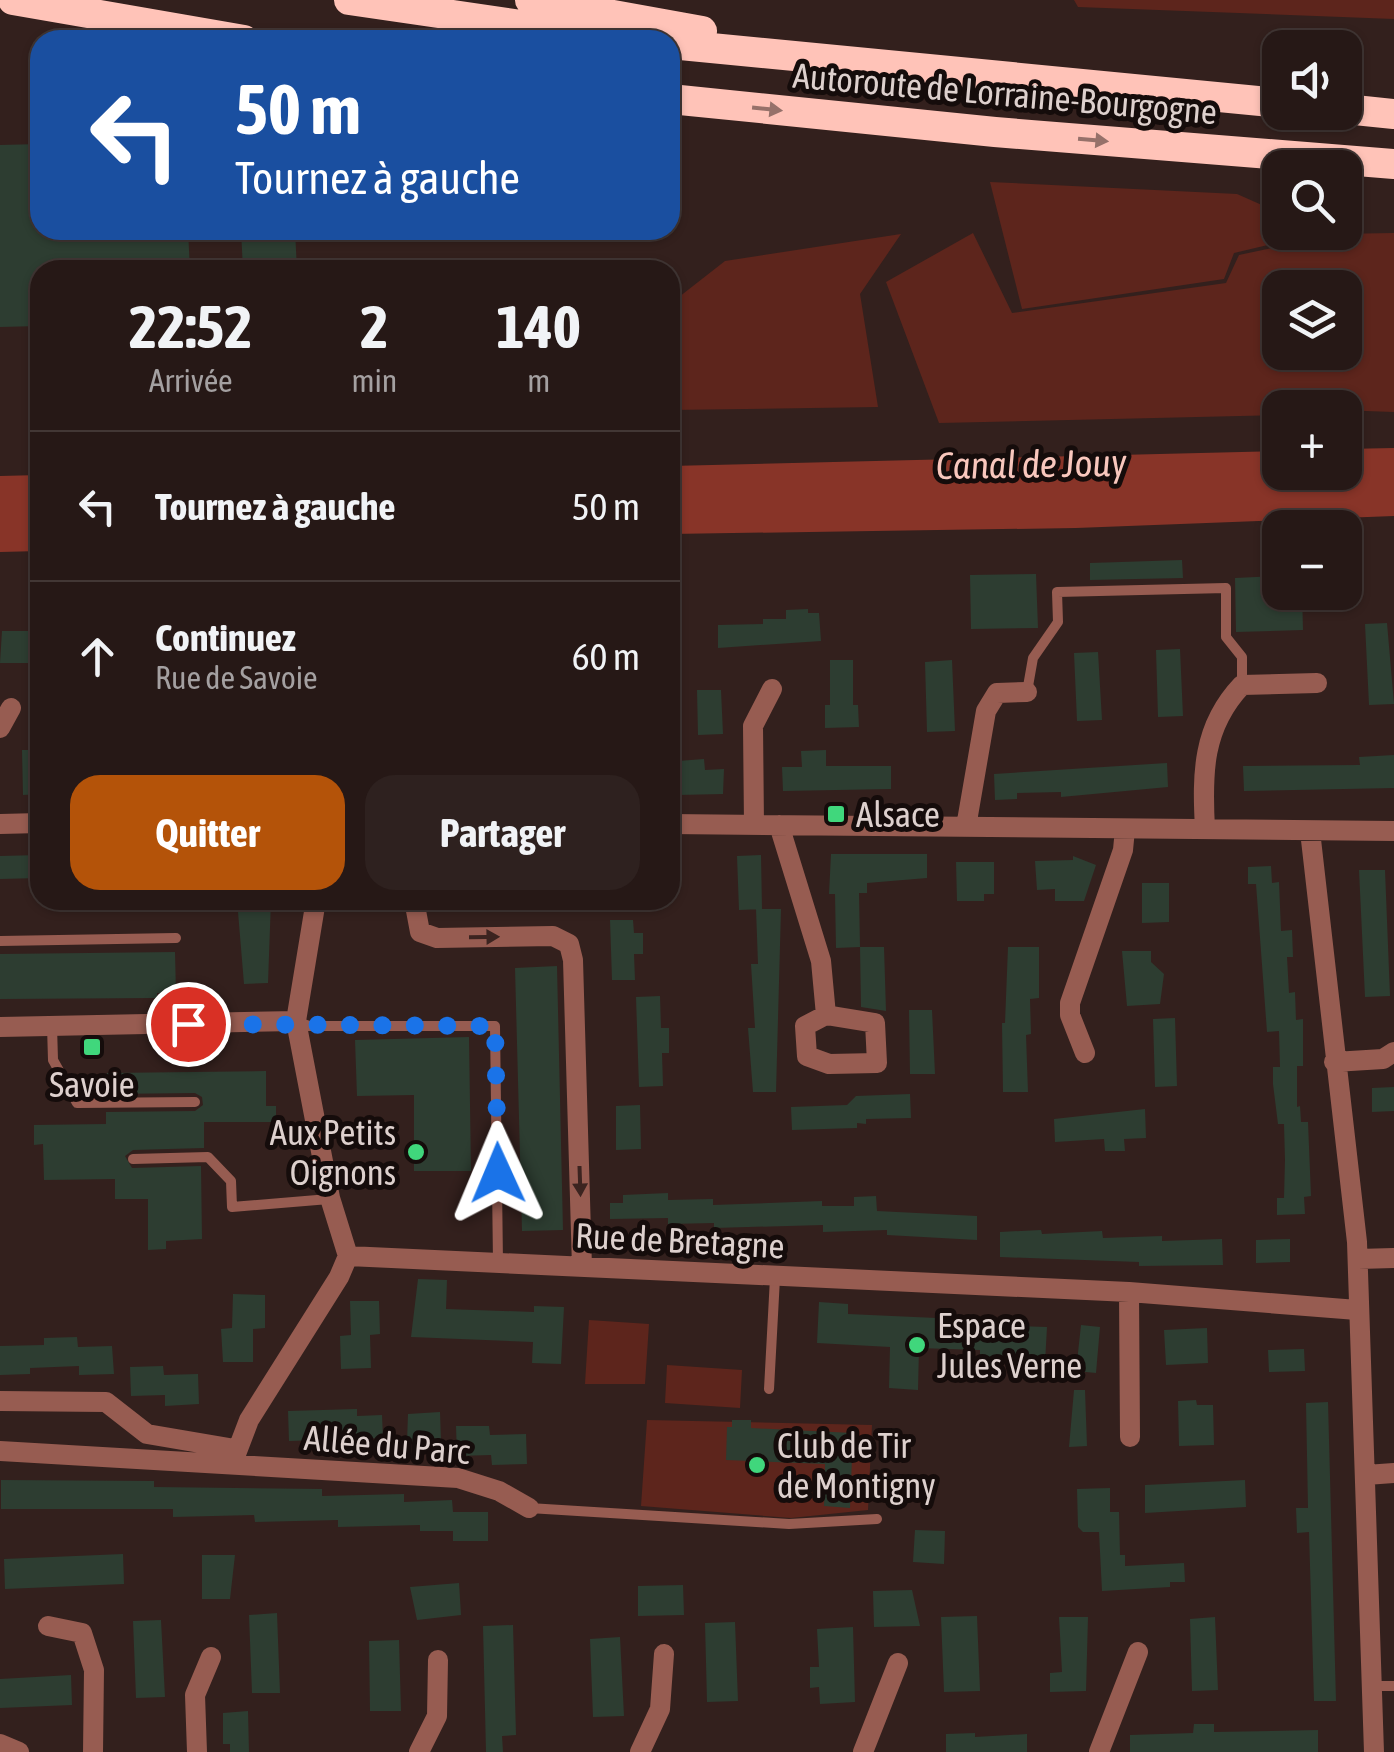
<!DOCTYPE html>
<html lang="fr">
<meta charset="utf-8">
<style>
body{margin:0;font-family:"Asap Condensed",sans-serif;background:#2e211f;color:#f1f3f6;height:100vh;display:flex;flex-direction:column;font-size:38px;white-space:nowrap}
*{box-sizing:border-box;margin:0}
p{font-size:32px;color:#a4a0a1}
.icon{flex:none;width:55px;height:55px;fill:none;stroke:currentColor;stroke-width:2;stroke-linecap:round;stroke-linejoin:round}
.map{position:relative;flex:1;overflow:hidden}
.drawer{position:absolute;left:30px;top:260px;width:650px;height:650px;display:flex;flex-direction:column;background:#261816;border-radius:30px;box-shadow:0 2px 8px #0004,0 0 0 2px #423735}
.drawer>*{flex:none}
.top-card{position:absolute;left:30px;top:30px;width:650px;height:210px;border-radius:30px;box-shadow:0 2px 8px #0004,0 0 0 2px #423735;background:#1a4fa0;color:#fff;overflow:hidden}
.fabs{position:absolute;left:1262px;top:30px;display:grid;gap:20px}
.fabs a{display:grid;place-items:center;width:100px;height:100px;border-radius:20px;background:#261816;box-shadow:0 2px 8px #0004,0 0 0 2px #423735;font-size:50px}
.pin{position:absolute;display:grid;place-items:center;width:85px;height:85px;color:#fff;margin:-42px;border:5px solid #fff;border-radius:50%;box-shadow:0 2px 10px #0007}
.me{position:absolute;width:110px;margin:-55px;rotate:359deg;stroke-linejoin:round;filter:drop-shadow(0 0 8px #0008)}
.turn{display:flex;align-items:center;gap:35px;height:210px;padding:0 40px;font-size:45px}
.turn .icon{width:130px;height:130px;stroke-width:2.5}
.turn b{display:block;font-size:70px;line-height:85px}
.eta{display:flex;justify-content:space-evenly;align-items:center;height:170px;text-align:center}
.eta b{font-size:60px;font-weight:700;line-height:70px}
.cta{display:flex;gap:20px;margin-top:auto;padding:20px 40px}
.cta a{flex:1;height:115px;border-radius:30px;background:#b45309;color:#fff;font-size:40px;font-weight:700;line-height:115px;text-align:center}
.cta a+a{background:#2e211f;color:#f1f3f6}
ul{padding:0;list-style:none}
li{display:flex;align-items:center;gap:30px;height:150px;padding:0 40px;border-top:2px solid #423735}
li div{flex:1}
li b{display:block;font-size:38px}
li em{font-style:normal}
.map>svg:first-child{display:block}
.green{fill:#5d251c;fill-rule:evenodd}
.water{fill:#883428}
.building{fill:#2d3d31}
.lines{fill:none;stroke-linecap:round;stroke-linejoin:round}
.lane{stroke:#975c51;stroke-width:10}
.street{stroke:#975c51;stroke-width:20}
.highway{stroke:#ffc3b8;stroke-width:30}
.oneway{fill:#96716a}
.oneway2{fill:#3c2420}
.route{stroke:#1a73e8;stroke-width:18;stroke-dasharray:0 32.4}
.poi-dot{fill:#40d77c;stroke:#150c0b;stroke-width:4}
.labels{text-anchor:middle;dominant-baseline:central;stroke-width:10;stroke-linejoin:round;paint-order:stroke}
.street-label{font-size:35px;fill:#ddd0cd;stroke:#150c0b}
.poi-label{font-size:35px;fill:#ddd0cd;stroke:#150c0b;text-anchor:start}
.water-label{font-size:38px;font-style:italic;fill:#f9c7bd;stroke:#150c0b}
</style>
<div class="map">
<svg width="1394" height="1752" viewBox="0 0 1394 1752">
<rect width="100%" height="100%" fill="#33201d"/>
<!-- green -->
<path class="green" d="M1074,0H1394V19L1078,7Z
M990,182L1237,194L1280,213V232L1319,233L1234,253L1224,279L1022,309Z
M973,233L1012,313L1226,283L1239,255L1337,234L1394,233V412L1280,408V415L939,423L886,282ZM1280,288H1345V352H1280Z
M901,234L860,294L878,407L670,410V304L725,261Z
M589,1320L649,1324L645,1384H585Z
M667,1365L742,1370L740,1408L665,1403Z
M647,1420L872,1425L868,1510L791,1518L641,1506Z"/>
<!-- water -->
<path class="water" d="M1394,448V516L1076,528L670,534V466L1280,451V472H1345V449Z
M40,475V551L0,552V476Z"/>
<!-- building -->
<path class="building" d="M40,144V230H188L190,270H40V326L0,327V145Z
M241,230H295L297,270H243Z
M1182,560L1183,578L1090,580V563Z
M1036,574L1038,628L971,629L970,575Z
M1280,576V592H1302L1303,630L1236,632L1235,578Z
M808,609V613H819L821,641L718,648V625L763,624V619H786V610Z
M1387,623L1394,704L1369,705L1365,624Z
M2,631H40V663H0Z
M1180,649L1183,716L1158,717L1156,650Z
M1098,652L1102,720L1077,721L1074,653Z
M830,660H853V705H858L859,727L825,728V705H830Z
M952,660L955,731L927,732L925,662Z
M697,690H721L723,734L698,735Z
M22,750H40V794L23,795Z
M826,750V766H891V789L783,791L782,767H802L801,751Z
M1394,755V788L1244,791L1243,766L1360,765L1359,757Z
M704,759L705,770L724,769L723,794L678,795V761Z
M1167,763L1168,787L1061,797V792L1017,793V799L995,800L994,774Z
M831,854H927V878L867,883V893H859L860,947L836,948L835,894H829Z
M40,855V878L0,879V856Z
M761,855L762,909L739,910L737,856Z
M1073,856L1096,865L1084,901H1055V889L1037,890L1035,861L1073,860Z
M956,862H994V894H984V901H957Z
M1271,866L1272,883L1279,882L1281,931L1292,930L1293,957H1287L1289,993L1295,992L1296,1020L1303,1019V1066H1297V1107L1300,1106L1301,1122H1308L1311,1196L1304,1197L1305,1214L1277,1215V1198H1284L1285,1160L1284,1124H1278L1273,1084V1067H1280L1279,1031L1267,1032L1256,884H1248V867Z
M1359,870H1385L1390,996L1365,997Z
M1142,883H1169V922L1142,923Z
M237,900H271L268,983L244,984Z
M756,909H781L776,1092H753L748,1028H755L751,964H758Z
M610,920H633L634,933H643V954H634L635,980H612Z
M860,947H884L886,1011L861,1007Z
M1008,947H1039V998L1030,999L1031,1034L1026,1035L1028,1092H1003L1002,1023H1005Z
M1122,951H1151V962L1164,974L1160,1004L1127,1006Z
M175,952L176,993H157V998L0,999V954Z
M557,966L563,1230L522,1231L515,968Z
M660,996L661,1028H669V1053H662L663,1086L639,1087L636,997Z
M909,1010H932L935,1074H910Z
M1175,1018L1177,1086L1155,1087L1153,1019Z
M469,1037L471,1171H414V1095L357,1096L355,1040Z
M266,1071V1106H276V1122H204V1148L133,1150L125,1156L132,1168L201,1166L202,1239L166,1241V1249L148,1250V1199H115V1179L44,1180L43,1144L34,1145V1125L106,1124V1112L195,1111L203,1105L202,1097L195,1093L107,1094V1073Z
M1394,1087V1111L1372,1112V1088Z
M910,1094L911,1118L866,1119V1124L857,1123V1128L792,1130L791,1107L847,1105L856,1096Z
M640,1105L641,1149L616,1150V1106Z
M1145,1109L1146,1138L1124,1139L1125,1151H1105L1104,1139L1055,1142L1054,1119Z
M668,1193V1200L713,1199V1205L822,1201V1206H854V1197L876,1196L877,1211L977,1216V1240L887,1235V1230L823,1232V1225L714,1228V1223L668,1224V1218L610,1219V1203H623V1195Z
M1041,1230L1042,1234L1102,1231L1103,1238L1162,1236V1241L1222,1239L1223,1265L1139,1266V1262L1000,1257V1232Z
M1290,1239V1262L1256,1263V1240Z
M418,1279L447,1280L446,1309L534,1312V1306L564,1307L561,1364L532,1363L533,1342L411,1337Z
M233,1294L265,1295V1328L253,1329V1362H223L221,1329L232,1328Z
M350,1301H379L380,1334L370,1335L371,1368L341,1369L340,1336L351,1335Z
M819,1302L848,1304V1314L981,1320V1325L1047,1327L1045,1363L980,1361V1350L919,1348L918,1390L889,1388L890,1347L817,1343Z
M1081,1325L1100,1327L1096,1373L1076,1371Z
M1207,1328L1208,1363L1166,1365L1164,1330Z
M77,1337L78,1347L112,1346L114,1374L79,1375V1366L30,1368V1374L0,1375V1346L44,1345V1338Z
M1304,1349L1305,1371L1269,1372L1268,1350Z
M163,1366L164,1375L198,1374L199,1404L165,1406V1395L131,1396L130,1367Z
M1074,1390H1085L1087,1446L1069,1447Z
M1196,1400L1197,1405H1213L1214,1445L1179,1446L1178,1401Z
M1328,1402L1336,1701H1314L1309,1532L1297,1533L1296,1508H1308L1306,1403Z
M357,1409V1416L382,1415L383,1438L289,1441L288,1411Z
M440,1412L441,1441L407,1442L408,1414Z
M732,1420H751V1428L853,1433L850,1508L824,1506L825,1464L726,1460L727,1427H732Z
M456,1426H489L490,1435L526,1434L527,1464L492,1465L491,1455L457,1456Z
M1,1480L154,1481V1487L322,1489V1496L404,1494V1502L452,1500L453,1512H488V1541H453V1531H420V1525L338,1527V1520L255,1522L254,1515L173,1517V1509H1Z
M1245,1480L1246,1507L1145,1513V1485Z
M1110,1488V1512H1119L1120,1555H1125V1566L1184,1563L1185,1582H1170V1587L1102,1591L1099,1532H1083L1078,1527L1077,1489Z
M915,1530L945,1531L944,1564L913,1562Z
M123,1554L124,1584L5,1589L4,1559Z
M202,1555H235L230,1599H202Z
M459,1583L461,1615L417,1620L410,1587Z
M683,1585L684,1615L638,1616V1586Z
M912,1590L920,1626L874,1627L873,1591Z
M277,1613L280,1693H252L249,1615Z
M977,1616L980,1691L944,1692L941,1617Z
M1059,1617H1088L1086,1691L1050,1692V1673L1062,1672Z
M1215,1617L1218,1690L1192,1691L1190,1619Z
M161,1620L165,1697L136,1698L133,1621Z
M735,1622L738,1701L707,1702L705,1623Z
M513,1625L516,1735L502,1736L503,1752H486L483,1626Z
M853,1627L855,1702L820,1704L819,1687L810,1688V1667H819L817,1629Z
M620,1637L624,1716L593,1717L590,1639Z
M399,1640L401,1711H370L369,1641Z
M71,1675L72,1705L0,1708V1679Z
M248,1711L249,1752H230V1744H223V1713Z
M1194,1724H1214V1732L1318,1730V1752H1130V1735L1193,1733Z
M975,1733V1737L1027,1734V1752H946V1734Z"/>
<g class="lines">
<!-- lane -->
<path class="lane" d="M1027,692L1033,658L1058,622L1057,592L1226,588V637L1242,657V684
M0,941L176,938
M298,1022L309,1026H495L498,1263
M52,1026L53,1060L77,1103L195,1102
M133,1159L208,1157L231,1181L232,1207L329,1199
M769,1389L775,1278
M529,1508L789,1524L877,1519
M1372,1686H1394"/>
<!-- street -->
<path class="street" d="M0,728L11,708
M0,824L40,823
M670,824L1394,831
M754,825L753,726L772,689
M779,825L821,961L826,1015
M966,827L986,711L997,693L1027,692
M1205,829C1202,774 1202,727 1242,685L1317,683
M1310,831L1357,1242L1374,1752
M414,900L420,932L437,938L553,936L569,944L573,960L582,1267
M826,1015L875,1023L877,1063L829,1064L807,1056L805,1026Z
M296,1021L330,1198L348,1256L1129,1292L1357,1310
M0,1027L296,1021L316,900
M1085,1053L1070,1015V1003L1123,850L1125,829
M1334,1062L1383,1059L1394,1052
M1358,1259L1394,1258
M1129,1292L1130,1437
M0,1401L106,1402L147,1434L235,1449
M0,1451L458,1478L499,1491L529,1508
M233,1462L249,1420L339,1277L348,1256
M1366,1475L1394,1473
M48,1626L82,1633L94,1670L93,1752
M0,1744L19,1752
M197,1752L195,1695L211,1657
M419,1752L437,1716L438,1660
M640,1752L660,1709L664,1654
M863,1752L898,1663
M1099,1752L1138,1652"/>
<!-- highway -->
<path class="highway" d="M13,0L244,40
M349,0L625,40
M530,0L702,31
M670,44L1280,103
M670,99L995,132L1394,164
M1345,109L1394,114"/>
</g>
<!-- one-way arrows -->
<defs><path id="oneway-solid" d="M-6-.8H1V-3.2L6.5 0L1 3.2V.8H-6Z" transform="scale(2.5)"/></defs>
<g class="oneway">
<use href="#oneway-solid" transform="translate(767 109) rotate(6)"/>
<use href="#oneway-solid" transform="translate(1093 140) rotate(5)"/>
</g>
<g class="oneway2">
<use href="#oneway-solid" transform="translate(484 937) rotate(-1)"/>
<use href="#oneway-solid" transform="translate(580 1181) rotate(88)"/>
</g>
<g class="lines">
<!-- route -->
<path class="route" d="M188,1024L495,1026L498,1173"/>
</g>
<!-- markers -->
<g class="poi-dot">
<rect x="826" y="804" width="20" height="20" rx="5"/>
<rect x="82" y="1037" width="20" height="20" rx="5"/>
<circle cx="416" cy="1152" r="10"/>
<circle cx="917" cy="1345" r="10"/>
<circle cx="757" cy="1465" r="10"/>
</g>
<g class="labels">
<!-- street labels -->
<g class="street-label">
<text transform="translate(1005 93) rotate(5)">Autoroute de Lorraine-Bourgogne</text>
<text transform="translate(680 1240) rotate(3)">Rue de Bretagne</text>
<text transform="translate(387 1444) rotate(5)">Allée du Parc</text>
</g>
<!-- poi labels -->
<g class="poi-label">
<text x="856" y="814">Alsace</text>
<text x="92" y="1084" text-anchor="middle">Savoie</text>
<text x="396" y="1132" text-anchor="end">Aux Petits<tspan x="396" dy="40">Oignons</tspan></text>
<text x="937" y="1325">Espace<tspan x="937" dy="40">Jules Verne</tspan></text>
<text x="777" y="1445">Club de Tir<tspan x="777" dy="40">de Montigny</tspan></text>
</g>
<!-- water labels -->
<g class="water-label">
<text transform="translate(1031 464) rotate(-1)">Canal de Jouy</text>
</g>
</g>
</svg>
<div class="fabs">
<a><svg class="icon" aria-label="sound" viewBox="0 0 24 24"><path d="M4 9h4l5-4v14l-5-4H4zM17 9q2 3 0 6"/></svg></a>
<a><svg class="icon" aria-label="search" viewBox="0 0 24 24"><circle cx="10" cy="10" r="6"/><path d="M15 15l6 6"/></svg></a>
<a><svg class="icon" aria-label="layers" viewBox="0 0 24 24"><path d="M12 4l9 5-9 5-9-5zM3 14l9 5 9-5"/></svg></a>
<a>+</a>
<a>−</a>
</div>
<div class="pin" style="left:188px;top:1024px;background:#d93025"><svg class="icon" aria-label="arrive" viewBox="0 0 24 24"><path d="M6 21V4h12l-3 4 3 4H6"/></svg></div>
<svg class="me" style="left:498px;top:1173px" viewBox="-20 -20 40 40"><path d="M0-17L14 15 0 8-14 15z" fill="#1a73e8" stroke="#fff" stroke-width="4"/></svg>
<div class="top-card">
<div class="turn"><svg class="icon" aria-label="left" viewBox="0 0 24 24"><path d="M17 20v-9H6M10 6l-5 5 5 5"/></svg><div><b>50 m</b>Tournez à gauche</div></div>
</div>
<section class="drawer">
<div class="eta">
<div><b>22:52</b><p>Arrivée</p></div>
<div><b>2</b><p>min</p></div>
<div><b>140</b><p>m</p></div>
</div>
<ul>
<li><svg class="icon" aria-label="left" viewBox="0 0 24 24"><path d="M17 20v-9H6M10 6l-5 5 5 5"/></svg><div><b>Tournez à gauche</b></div><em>50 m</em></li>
<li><svg class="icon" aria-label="ahead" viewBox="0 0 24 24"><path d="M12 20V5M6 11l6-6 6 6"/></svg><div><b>Continuez</b><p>Rue de Savoie</p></div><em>60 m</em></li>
</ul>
<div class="cta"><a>Quitter</a><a>Partager</a></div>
</section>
</div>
